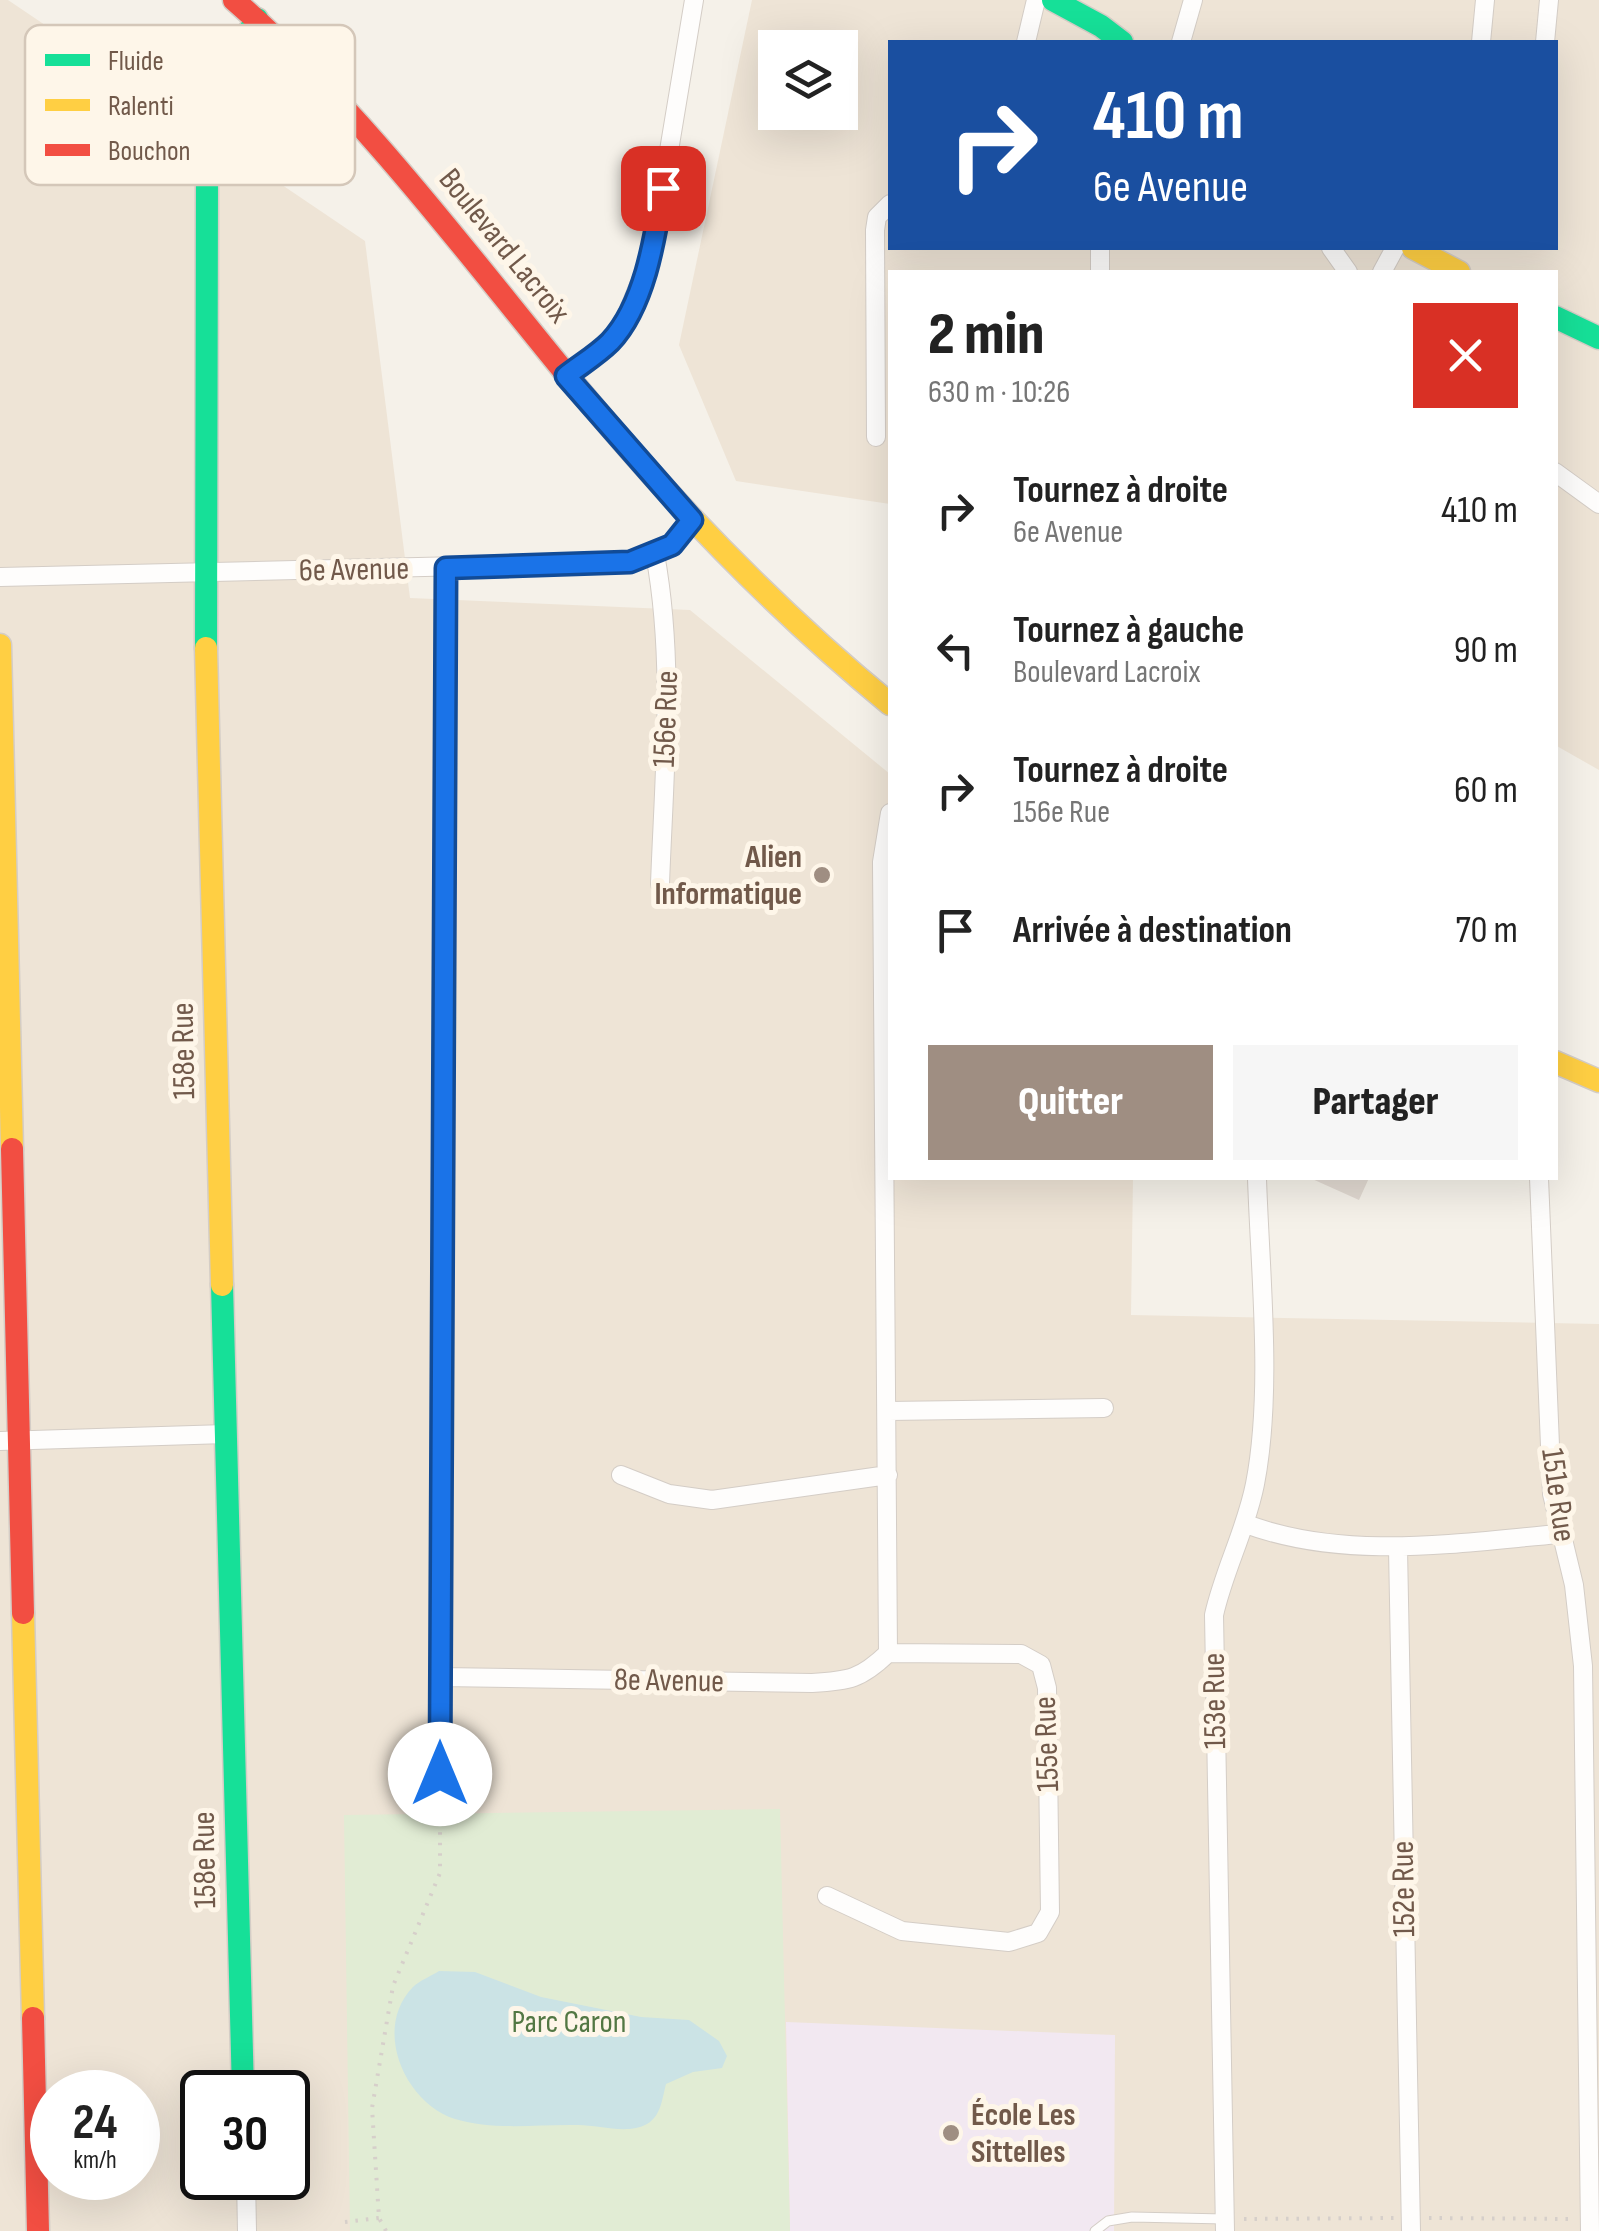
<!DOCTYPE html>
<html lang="fr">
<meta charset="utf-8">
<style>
body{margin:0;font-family:"Sofia Sans Condensed",sans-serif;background:#f6f6f6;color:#222;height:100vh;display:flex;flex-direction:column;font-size:38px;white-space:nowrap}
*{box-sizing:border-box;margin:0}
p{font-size:32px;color:#767676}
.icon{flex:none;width:55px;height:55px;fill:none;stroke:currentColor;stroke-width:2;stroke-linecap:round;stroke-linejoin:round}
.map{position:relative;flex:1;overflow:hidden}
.side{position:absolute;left:888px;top:270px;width:670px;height:910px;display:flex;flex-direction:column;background:#fff;border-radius:0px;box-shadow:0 10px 40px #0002}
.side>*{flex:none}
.hud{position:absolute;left:888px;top:40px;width:670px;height:210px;border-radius:0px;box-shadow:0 10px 40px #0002;background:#1a4fa0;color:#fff;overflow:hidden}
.fabs{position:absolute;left:758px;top:30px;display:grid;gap:20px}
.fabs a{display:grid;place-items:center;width:100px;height:100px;border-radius:0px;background:#fff;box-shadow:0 10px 40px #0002;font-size:50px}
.speed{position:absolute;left:30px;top:2070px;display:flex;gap:20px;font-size:50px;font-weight:700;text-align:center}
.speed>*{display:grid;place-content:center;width:130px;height:130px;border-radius:50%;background:#fff;box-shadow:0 10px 40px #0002;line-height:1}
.speed small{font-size:25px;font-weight:400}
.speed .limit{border:5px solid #111;border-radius:15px;background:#fff;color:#111}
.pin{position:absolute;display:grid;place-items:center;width:85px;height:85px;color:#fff;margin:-42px;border-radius:20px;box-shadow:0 5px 15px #0006}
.me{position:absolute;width:110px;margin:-55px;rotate:0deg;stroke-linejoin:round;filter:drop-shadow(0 0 8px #0008)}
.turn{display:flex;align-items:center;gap:35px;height:210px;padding:0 40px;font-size:45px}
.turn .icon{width:130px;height:130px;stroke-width:2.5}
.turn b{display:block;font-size:70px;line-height:85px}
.round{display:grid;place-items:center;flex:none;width:105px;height:105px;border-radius:0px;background:#f6f6f6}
.overview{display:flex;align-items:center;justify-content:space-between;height:170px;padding:0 40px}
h1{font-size:60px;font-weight:800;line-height:75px}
.button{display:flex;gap:20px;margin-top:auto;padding:20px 40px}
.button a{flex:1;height:115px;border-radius:0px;background:#9f8e82;color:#fff;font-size:40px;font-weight:800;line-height:115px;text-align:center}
.button a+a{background:#f6f6f6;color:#222}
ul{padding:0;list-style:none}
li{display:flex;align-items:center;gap:30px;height:140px;padding:0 40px}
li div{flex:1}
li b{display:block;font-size:38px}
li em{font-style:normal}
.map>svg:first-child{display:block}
.residential{fill:#eee4d6;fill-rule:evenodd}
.education{fill:#f2e8f1}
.green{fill:#e1ecd4}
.water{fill:#cbe3e5}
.building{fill:#e1d9d1}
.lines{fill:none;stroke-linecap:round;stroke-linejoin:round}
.lane-casing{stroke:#d4cdc6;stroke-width:11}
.street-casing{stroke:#d4cdc6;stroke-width:20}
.fast-casing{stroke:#d4cdc6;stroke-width:25}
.slow-casing{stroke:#d4cdc6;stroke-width:25}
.jam-casing{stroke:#d4cdc6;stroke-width:25}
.path{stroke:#d6cfca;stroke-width:4;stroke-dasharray:2.5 8;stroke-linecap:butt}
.lane{stroke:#fefdfc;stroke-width:9}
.street{stroke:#fefdfc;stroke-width:18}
.fast{stroke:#16e098;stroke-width:22}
.slow{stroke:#ffcf43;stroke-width:22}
.jam{stroke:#f24e42;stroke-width:22}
.route-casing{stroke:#114b97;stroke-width:25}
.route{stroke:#1a73e8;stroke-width:18}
.poi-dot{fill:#9f8e82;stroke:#fef6e9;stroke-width:4}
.labels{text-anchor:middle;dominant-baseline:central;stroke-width:10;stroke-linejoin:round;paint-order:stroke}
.street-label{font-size:32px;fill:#71594a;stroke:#fef6e9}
.poi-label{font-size:32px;font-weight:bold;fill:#71594a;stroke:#fef6e9;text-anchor:end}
.park-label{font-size:32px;fill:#527743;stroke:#fef6e9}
.key{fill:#fef6e9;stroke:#d4c7b9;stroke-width:2.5}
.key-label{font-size:28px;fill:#71594a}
</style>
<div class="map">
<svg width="1599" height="2231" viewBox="0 0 1599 2231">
<rect width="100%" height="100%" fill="#f5f1e9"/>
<!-- residential -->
<path class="residential" d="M0,0H8L365,241L410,598L690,610L890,774L884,939L890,1178H1133L1131,1315L1599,1324V2231H0ZM52,2092H138V2178H52ZM202,2092H288V2178H202Z
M752,0H1599V770L1555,745V272H890V504L736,481L679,345ZM890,42H1555V248H890ZM775,48H840V112H775Z"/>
<!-- education -->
<path class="education" d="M786,2022L1115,2035L1114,2231H790Z"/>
<!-- green -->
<path class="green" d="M780,1809L790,2231H350L344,1815Z"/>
<!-- water -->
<path class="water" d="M439,1971L475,1972L541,1997L641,2017L689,2020L719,2041L727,2056L722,2068L693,2072L666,2084C662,2099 661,2116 647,2124C628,2135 599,2125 578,2125C538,2124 494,2131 455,2119C405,2103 372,2029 413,1987C419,1981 431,1976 439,1971Z"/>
<!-- building -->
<path class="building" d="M1310,1178H1369L1359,1200Z"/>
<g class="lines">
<!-- lane casing -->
<g class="lane-casing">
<path id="lane" d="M1095,2231L1108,2221L1132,2217L1225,2219"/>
</g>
<!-- street casing -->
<g class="street-casing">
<path id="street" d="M1026,42L1036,0
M1181,42L1193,0
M1481,42L1485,0
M1545,42L1549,0
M1100,248V272
M1331,248L1348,272
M1382,272L1395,248
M567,376L611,341L626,317L652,253L694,0
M876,437L875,230L877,217L890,204
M1555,472L1599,504
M655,554C675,663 664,774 660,884
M0,577L631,562L672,545L692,520
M1539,1178L1552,1494L1574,1585L1583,1666L1590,2231
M888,1411L1104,1408
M0,1441L226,1434
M621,1475L669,1494L712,1500L888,1475
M1246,1524C1346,1561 1456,1543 1559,1534
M1398,1548L1411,2231
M888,1653L882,862L890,813
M441,1677L812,1683C849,1681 861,1679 888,1653
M440,1805L446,568
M827,1896L902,1931L1009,1942L1038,1933L1050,1912L1047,1688L1041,1665L1021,1654L888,1653
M246,2178L247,2231
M1225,2231L1214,1615C1224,1570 1246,1530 1255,1484C1273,1391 1260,1273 1257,1178"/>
</g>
<!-- fast casing -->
<g class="fast-casing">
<path id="fast" d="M1053,0L1101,26L1122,42
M1555,317L1599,338
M206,648L207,173L218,92L232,57L257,19
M222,1285L243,2092"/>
</g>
<!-- slow casing -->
<g class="slow-casing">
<path id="slow" d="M1413,248L1459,272
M585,397C678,509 778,612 890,704
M0,645L12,1149
M206,648L222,1285
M1555,1062L1599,1081
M23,1613L33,2018"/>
</g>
<!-- jam casing -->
<g class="jam-casing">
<path id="jam" d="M234,0C368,117 472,261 585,397
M12,1149L23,1613
M33,2018L38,2231"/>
</g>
<!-- path -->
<path class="path" d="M1429,2218L1570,2219
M1244,2219L1395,2218
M345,2222L379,2218
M386,2231L379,2218L372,2108L393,1986L440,1873V1820"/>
<!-- lane -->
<use href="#lane" class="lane"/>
<!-- street -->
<use href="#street" class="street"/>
<!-- fast -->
<use href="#fast" class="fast"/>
<!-- slow -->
<use href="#slow" class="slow"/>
<!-- jam -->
<use href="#jam" class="jam"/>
</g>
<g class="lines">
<!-- route casing -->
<g class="route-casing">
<path id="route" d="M440,1774L446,568L630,562L672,545L692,520L566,376C580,365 597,355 610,342C645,305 655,237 663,188"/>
</g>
<!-- route -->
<use href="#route" class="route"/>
</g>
<!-- markers -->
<g class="poi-dot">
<circle cx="822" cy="875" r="10"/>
<circle cx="951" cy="2133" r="10"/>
</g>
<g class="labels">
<!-- street labels -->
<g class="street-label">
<text transform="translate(504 246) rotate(51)">Boulevard Lacroix</text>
<text transform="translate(354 570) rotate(-1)">6e Avenue</text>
<text transform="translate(666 719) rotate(-88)">156e Rue</text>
<text transform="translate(184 1051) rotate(-91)">158e Rue</text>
<text transform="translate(1558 1495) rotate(82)">151e Rue</text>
<text transform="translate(669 1681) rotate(1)">8e Avenue</text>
<text transform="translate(1215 1701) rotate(-91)">153e Rue</text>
<text transform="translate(1047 1744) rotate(-92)">155e Rue</text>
<text transform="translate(205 1860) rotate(-91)">158e Rue</text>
<text transform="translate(1404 1889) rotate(-91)">152e Rue</text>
</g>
<!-- poi labels -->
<g class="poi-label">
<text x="802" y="857">Alien<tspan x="802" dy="37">Informatique</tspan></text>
<text x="971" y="2115" text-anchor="start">École Les<tspan x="971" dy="37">Sittelles</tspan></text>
</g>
<!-- park labels -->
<g class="park-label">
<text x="569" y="2022">Parc Caron</text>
</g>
</g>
<!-- legend -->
<rect x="25" y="25" width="330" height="160" rx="15" class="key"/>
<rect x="45" y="54" width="45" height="12" fill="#16e098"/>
<rect x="45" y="99" width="45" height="12" fill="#ffcf43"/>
<rect x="45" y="144" width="45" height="12" fill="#f24e42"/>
<g class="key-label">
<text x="108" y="70">Fluide</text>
<text x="108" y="115">Ralenti</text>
<text x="108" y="160">Bouchon</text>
</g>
</svg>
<div class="fabs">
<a><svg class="icon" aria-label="layers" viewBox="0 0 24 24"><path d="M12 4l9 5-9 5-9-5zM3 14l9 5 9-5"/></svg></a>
</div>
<div class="speed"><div>24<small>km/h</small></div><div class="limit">30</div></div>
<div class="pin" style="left:663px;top:188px;background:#d93025"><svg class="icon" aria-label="arrive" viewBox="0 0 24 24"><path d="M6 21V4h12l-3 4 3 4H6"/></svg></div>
<svg class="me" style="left:440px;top:1774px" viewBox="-20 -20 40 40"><circle r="19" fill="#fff"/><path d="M0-13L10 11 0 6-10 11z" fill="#1a73e8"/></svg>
<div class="hud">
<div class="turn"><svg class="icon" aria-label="right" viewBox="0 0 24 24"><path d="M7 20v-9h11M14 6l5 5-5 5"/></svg><div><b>410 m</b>6e Avenue</div></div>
</div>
<section class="side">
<div class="overview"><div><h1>2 min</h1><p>630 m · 10:26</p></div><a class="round" style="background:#d93025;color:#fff"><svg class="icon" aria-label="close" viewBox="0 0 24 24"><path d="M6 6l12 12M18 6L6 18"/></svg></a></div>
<ul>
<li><svg class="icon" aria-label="right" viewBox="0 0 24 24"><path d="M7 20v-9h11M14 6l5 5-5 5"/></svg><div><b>Tournez à droite</b><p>6e Avenue</p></div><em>410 m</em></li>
<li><svg class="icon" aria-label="left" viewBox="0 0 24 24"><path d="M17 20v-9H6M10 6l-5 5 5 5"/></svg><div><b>Tournez à gauche</b><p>Boulevard Lacroix</p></div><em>90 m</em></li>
<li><svg class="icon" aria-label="right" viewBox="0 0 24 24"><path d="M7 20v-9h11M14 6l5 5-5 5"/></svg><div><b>Tournez à droite</b><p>156e Rue</p></div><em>60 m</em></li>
<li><svg class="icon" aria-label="arrive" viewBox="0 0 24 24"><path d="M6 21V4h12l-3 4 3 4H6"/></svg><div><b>Arrivée à destination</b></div><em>70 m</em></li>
</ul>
<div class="button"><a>Quitter</a><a>Partager</a></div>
</section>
</div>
